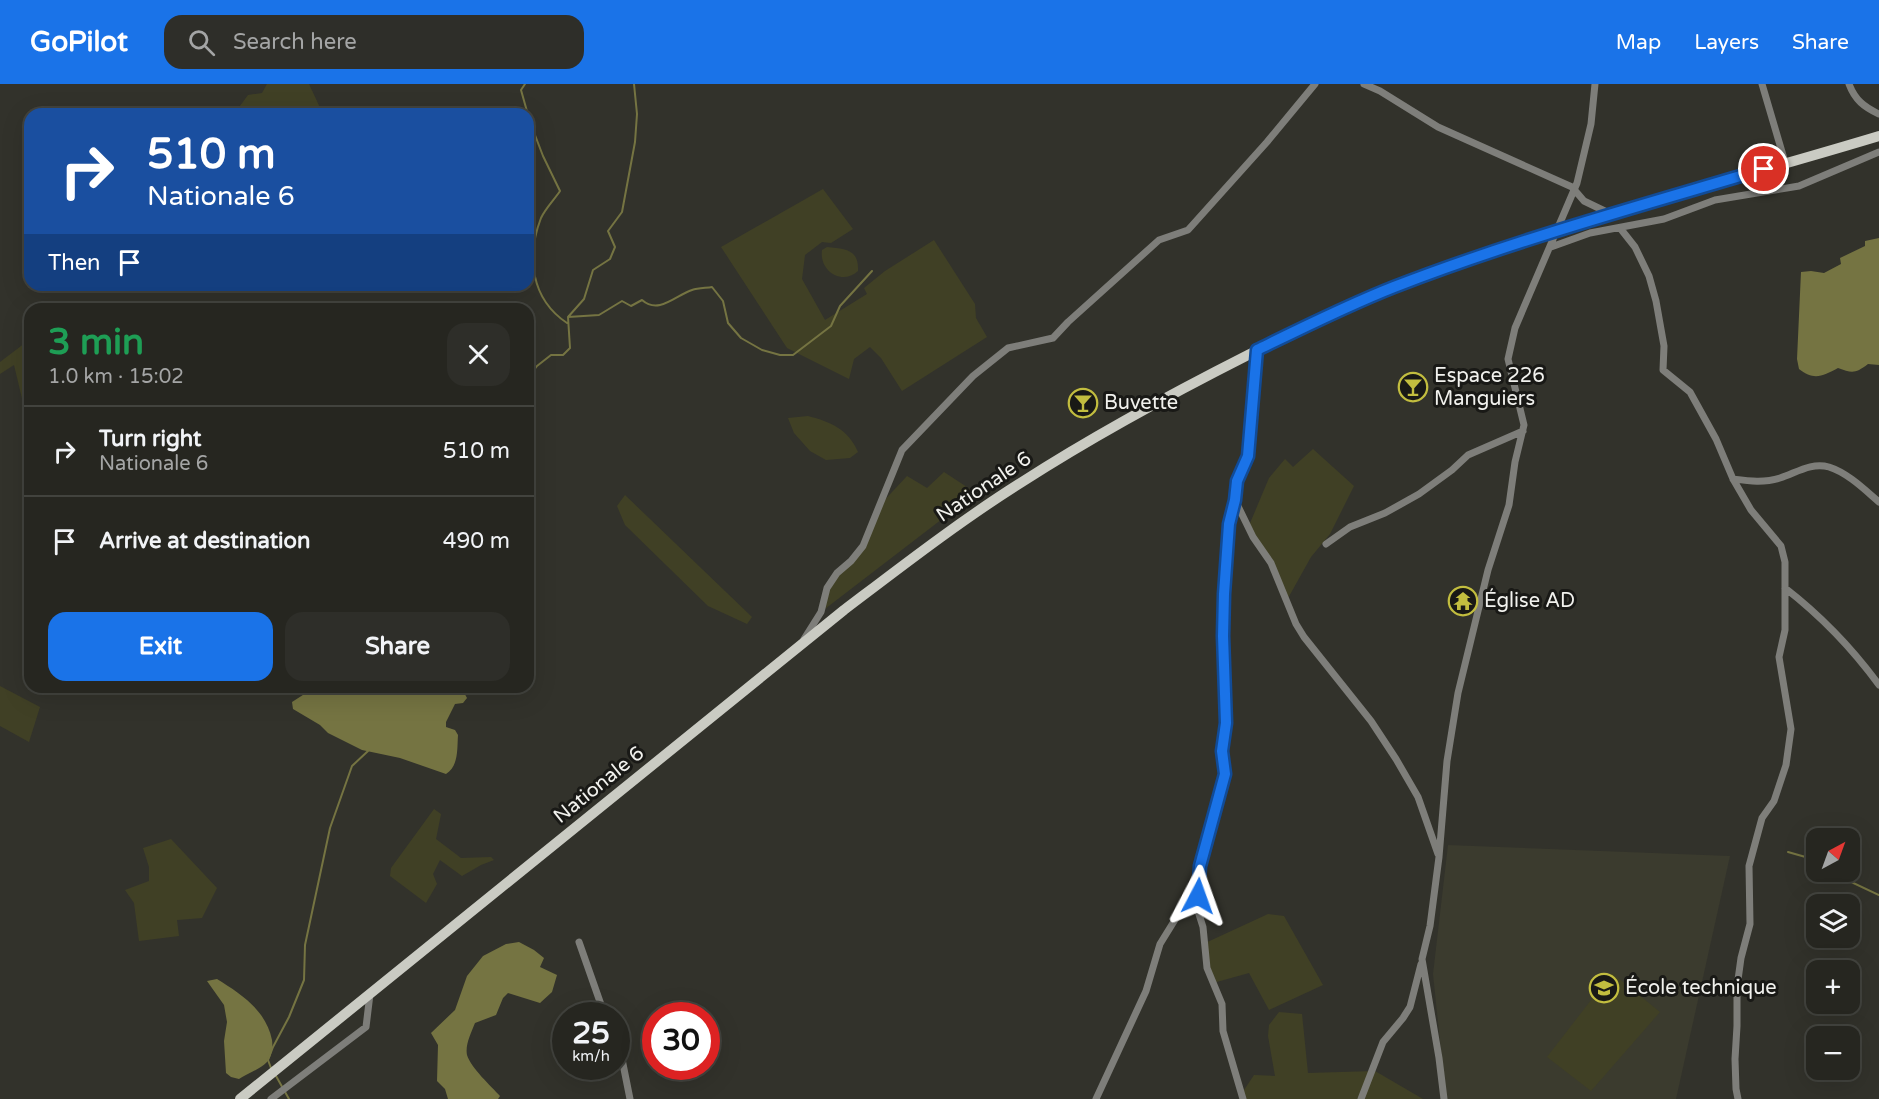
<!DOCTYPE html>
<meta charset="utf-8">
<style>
body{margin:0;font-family:"Varela Round",sans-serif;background:#2e2e29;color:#f1f3f6;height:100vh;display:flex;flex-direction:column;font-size:22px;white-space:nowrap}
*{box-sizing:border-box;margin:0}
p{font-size:20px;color:#a4a5a5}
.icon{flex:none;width:33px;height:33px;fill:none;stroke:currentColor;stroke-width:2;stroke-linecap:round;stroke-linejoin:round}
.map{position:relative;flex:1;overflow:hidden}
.drawer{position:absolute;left:24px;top:219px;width:510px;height:390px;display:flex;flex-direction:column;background:#262620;border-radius:18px;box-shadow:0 6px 24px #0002,0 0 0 2px #42433e}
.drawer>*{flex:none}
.top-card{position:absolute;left:24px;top:24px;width:510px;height:183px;border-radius:18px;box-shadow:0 6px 24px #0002,0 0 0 2px #42433e;background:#1a4fa0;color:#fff;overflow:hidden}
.needle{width:39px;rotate:41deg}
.fabs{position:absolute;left:1806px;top:744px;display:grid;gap:12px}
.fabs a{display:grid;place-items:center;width:54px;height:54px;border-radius:12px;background:#262620;box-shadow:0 6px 24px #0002,0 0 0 2px #42433e;font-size:30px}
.speed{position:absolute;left:552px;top:918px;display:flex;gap:12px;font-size:30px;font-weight:700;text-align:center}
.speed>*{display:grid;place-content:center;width:78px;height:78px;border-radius:50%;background:#262620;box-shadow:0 6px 24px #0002,0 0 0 2px #42433e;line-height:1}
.speed small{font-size:15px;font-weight:400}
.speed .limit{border:9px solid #d22;background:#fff;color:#111}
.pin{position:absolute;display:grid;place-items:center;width:51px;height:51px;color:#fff;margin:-26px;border:3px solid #fff;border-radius:50%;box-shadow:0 2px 6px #0007}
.me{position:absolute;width:66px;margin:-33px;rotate:4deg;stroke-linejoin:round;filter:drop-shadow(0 0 4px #0008)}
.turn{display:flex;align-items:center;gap:21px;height:126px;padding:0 24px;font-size:27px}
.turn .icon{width:78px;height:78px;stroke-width:2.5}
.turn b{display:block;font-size:42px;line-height:51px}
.then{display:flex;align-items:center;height:57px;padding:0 24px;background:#0003;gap:12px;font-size:22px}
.round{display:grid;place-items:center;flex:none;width:63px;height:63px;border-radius:18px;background:#2e2e29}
.overview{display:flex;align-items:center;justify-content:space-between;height:102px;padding:0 24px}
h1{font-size:36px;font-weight:700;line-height:45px;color:#1e9e55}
.primary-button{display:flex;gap:12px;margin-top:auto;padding:12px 24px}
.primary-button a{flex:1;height:69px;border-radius:18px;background:#1a73e8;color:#fff;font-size:24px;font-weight:700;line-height:69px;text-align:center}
.primary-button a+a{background:#2e2e29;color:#f1f3f6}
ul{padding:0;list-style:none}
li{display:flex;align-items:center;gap:18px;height:90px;padding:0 24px;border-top:2px solid #42433e}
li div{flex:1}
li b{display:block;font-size:22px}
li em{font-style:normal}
header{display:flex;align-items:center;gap:36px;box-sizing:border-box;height:84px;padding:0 30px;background:#1a73e8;color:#fff}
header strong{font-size:28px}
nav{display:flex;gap:33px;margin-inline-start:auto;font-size:21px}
.search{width:420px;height:54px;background:#2e2e29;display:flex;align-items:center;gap:15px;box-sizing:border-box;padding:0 21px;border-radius:18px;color:#a4a5a5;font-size:22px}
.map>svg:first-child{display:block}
.built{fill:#3b3b2e}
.green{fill:#404025}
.water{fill:#757442}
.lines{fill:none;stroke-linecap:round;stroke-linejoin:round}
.stream{stroke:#757442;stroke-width:2}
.street{stroke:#7e7e7a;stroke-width:7}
.primary{stroke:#cacbc3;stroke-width:10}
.route-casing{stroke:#114b97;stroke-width:15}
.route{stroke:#1a73e8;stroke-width:10}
.labels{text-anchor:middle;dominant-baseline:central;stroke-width:6;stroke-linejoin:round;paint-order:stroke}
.poi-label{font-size:20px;fill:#f1f1ed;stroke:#191916;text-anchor:start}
.street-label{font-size:20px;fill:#f1f1ed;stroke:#191916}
</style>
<header>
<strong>GoPilot</strong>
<div class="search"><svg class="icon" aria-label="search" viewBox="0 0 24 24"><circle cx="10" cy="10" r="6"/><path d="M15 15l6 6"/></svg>Search here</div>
<nav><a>Map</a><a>Layers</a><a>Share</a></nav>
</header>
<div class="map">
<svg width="1879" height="1015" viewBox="0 0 1879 1015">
<rect width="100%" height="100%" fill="#32322b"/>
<!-- built -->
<path class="built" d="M1448,761L1730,772L1676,1015H1446L1433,890Z"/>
<!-- green -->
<path class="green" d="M267,0H309L323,30H234L248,11L262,9Z
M823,105L853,145L831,159L822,158L805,171L802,195L825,236L867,210L864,204L885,187L934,156L975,220L976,234L987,253L902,307L881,274L870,263L854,275L849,295L787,264L721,163Z
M827,163C845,165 859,165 858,187C842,202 819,187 822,166Z
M25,259L30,274V348L14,281L0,290V278Z
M808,332C831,338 848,345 858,368L850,374L826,376L810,367L794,349L788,334Z
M1313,365L1354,402L1330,450L1311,473L1287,516L1271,479L1248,444L1269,394L1285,375L1293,383Z
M944,388L976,409L821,528L827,504L863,462L879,422L907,392L927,404Z
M625,411L752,533L747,540L708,522L625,441L617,422Z
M0,602L40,623L29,658L0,642Z
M434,725L441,730L436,755L461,774L491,773L494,776L481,781L462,792L440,776L433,790L437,800L426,819L390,792L391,784Z
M171,755L217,804L202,834L177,836L179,852L139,857L134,819L125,806L149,797V783L143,764Z
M1268,830L1284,832L1323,901L1269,926L1249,889L1213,899L1203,860Z
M1612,889L1660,928L1591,1007L1547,973Z
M1279,928L1302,930L1308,989L1375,987L1423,1015H1244L1242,1009L1254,991L1275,992L1268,952L1269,941Z"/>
<!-- water -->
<path class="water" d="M1879,154V281L1868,280C1855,290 1852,289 1838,284C1823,292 1814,297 1799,285L1797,275L1801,188L1811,187L1824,189L1841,180L1840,174L1865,162V157Z
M307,603H401L409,605L412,603H461L467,614L463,619L455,620L446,638V643L455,646L458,651C457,664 459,682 446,690L400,674L362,666L328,649L320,641L293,625L292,618L306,609Z
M519,858L534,866L544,874L540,883L557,891L552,908L540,919L508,909L503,914L496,931L475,939C471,949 465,961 467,971C471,984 491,1002 500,1012L498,1015H448L445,1005L437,997L438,961L431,949L455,926L467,892L483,872L506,860Z
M217,895C241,910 266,926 272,956C273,963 272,972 267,978C259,986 248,989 239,995L231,993L226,989L224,957L227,938L224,921L207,897Z"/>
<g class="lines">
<!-- stream -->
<path class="stream" d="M525,0L521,6L530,38L543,72L560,107C554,116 545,125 541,134C526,173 531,215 567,239
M568,233L599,231L622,217L631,222L642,216C659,231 676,211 692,206C698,204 706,204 712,203L723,217L728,239L741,254L762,266L780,271H793L831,242L840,222L872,187
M528,294L537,282L551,271H563L570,264L568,233L584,215L593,186L610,175L615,163L608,147L622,128L635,58L637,30L634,0
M1788,768L1809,774L1816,780
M1830,788L1879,811
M271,984L268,976L273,963L289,933L304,896L305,861L330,744L352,682L368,667
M276,992L289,1015"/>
<!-- street -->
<path class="street" d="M1364,0L1380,7L1438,43L1572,103L1584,117L1611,130
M1762,0L1785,78
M1849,0C1855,16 1864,23 1879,30
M1620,144L1635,163L1649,192L1656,217L1664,262L1663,286L1690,308L1716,355L1733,395L1751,426L1781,462L1785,478V546L1779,573L1791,645L1786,681L1774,717L1762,734L1749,782L1750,840L1741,874L1737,903V942L1735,975L1736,1005L1738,1015
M1551,163L1590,149L1664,135L1715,116L1799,102L1879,68
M1257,266L1248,372L1237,397L1235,416L1253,453L1271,479L1296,540L1304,553L1371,637L1396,675L1418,713L1438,770
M1733,395C1749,397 1764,399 1780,394C1796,389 1811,378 1829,383C1848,389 1865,406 1879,418
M1326,460L1350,443L1385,429L1419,410L1452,386L1468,371L1523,347
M1785,504C1821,532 1852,564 1879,601
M804,555L821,528L827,504L837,489L851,477L863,462L902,366L973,292L1008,264L1053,254L1068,238L1159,156L1188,146L1267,58L1315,0
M1200,788L1197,824L1203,843L1207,884L1222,920L1223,947L1243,1015
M579,858L605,932
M616,959L621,970L630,1015
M271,1015L366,943L370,910
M1096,1015L1146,907L1160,860L1181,826L1200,782L1225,690L1222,667L1225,639L1224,510L1229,440L1235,416
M1361,1015L1383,958L1403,934L1410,923L1421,880
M1444,1015L1439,974L1422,875L1430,842L1439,773L1447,677L1458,609L1488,486L1509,421L1515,378L1524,341L1508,275L1515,244L1577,99L1591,40L1595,0"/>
<!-- primary -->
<path class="primary" d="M240,1015L844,526C902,482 960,437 1022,398C1095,351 1171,310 1248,271C1296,247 1345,223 1395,203C1552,141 1717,101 1879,52"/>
</g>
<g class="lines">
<!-- route casing -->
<g class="route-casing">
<path id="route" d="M1198,812L1200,782L1225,690L1222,667L1226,639L1223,552L1224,510L1229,440L1235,416L1237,397L1248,372L1257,266C1302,244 1348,221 1394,203C1515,156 1640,122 1764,85"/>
</g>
<!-- route -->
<use href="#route" class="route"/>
</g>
<!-- icons -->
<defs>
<g id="bar-ring" transform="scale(1.5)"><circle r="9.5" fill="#191916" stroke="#c2bd3f" stroke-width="1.5"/><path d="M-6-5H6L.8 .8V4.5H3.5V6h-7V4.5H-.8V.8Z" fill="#c2bd3f"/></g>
<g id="temple-ring" transform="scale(1.5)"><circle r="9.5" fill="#191916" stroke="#c2bd3f" stroke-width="1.5"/><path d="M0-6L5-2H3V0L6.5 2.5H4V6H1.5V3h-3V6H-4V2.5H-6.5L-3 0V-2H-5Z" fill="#c2bd3f"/></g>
<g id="school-ring" transform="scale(1.5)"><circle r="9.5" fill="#191916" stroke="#c2bd3f" stroke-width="1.5"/><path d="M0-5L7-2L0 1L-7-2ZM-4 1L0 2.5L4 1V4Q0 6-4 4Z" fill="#c2bd3f"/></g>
</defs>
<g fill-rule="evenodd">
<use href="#bar-ring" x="1413" y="303"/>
<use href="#bar-ring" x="1083" y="319"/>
<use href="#temple-ring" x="1463" y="517"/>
<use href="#school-ring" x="1604" y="904"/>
</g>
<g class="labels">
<!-- poi labels -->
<g class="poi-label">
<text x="1434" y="292">Espace 226<tspan x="1434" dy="23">Manguiers</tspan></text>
<text x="1104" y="319">Buvette</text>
<text x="1484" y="517">Église AD</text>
<text x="1625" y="904">École technique</text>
</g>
<!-- street labels -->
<g class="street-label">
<text transform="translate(984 403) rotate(-34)">Nationale 6</text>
<text transform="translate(599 701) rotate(-39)">Nationale 6</text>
</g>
</g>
</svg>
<div class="fabs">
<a><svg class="needle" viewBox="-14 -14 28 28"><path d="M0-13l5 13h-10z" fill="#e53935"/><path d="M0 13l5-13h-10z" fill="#a4a5a5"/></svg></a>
<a><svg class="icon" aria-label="layers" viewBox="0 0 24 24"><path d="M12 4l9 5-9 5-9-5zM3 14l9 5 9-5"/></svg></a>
<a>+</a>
<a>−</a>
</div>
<div class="speed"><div>25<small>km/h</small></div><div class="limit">30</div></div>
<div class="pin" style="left:1764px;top:85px;background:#d93025"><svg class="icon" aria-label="arrive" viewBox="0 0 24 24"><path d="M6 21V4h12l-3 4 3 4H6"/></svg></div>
<svg class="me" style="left:1198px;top:812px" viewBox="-20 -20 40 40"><path d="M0-17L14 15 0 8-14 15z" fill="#1a73e8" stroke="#fff" stroke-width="4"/></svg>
<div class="top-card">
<div class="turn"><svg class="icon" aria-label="right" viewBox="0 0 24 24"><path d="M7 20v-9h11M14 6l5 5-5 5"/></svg><div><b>510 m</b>Nationale 6</div></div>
<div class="then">Then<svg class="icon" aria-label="arrive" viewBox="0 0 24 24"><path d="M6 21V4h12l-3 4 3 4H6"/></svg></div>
</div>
<section class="drawer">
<div class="overview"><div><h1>3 min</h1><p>1.0 km · 15:02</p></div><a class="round"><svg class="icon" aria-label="close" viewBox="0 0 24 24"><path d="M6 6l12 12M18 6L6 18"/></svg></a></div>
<ul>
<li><svg class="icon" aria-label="right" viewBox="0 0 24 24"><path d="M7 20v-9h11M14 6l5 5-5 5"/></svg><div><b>Turn right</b><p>Nationale 6</p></div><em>510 m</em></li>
<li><svg class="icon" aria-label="arrive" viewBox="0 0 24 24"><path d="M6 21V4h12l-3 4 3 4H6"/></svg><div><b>Arrive at destination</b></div><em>490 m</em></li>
</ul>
<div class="primary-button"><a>Exit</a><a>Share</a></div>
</section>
</div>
